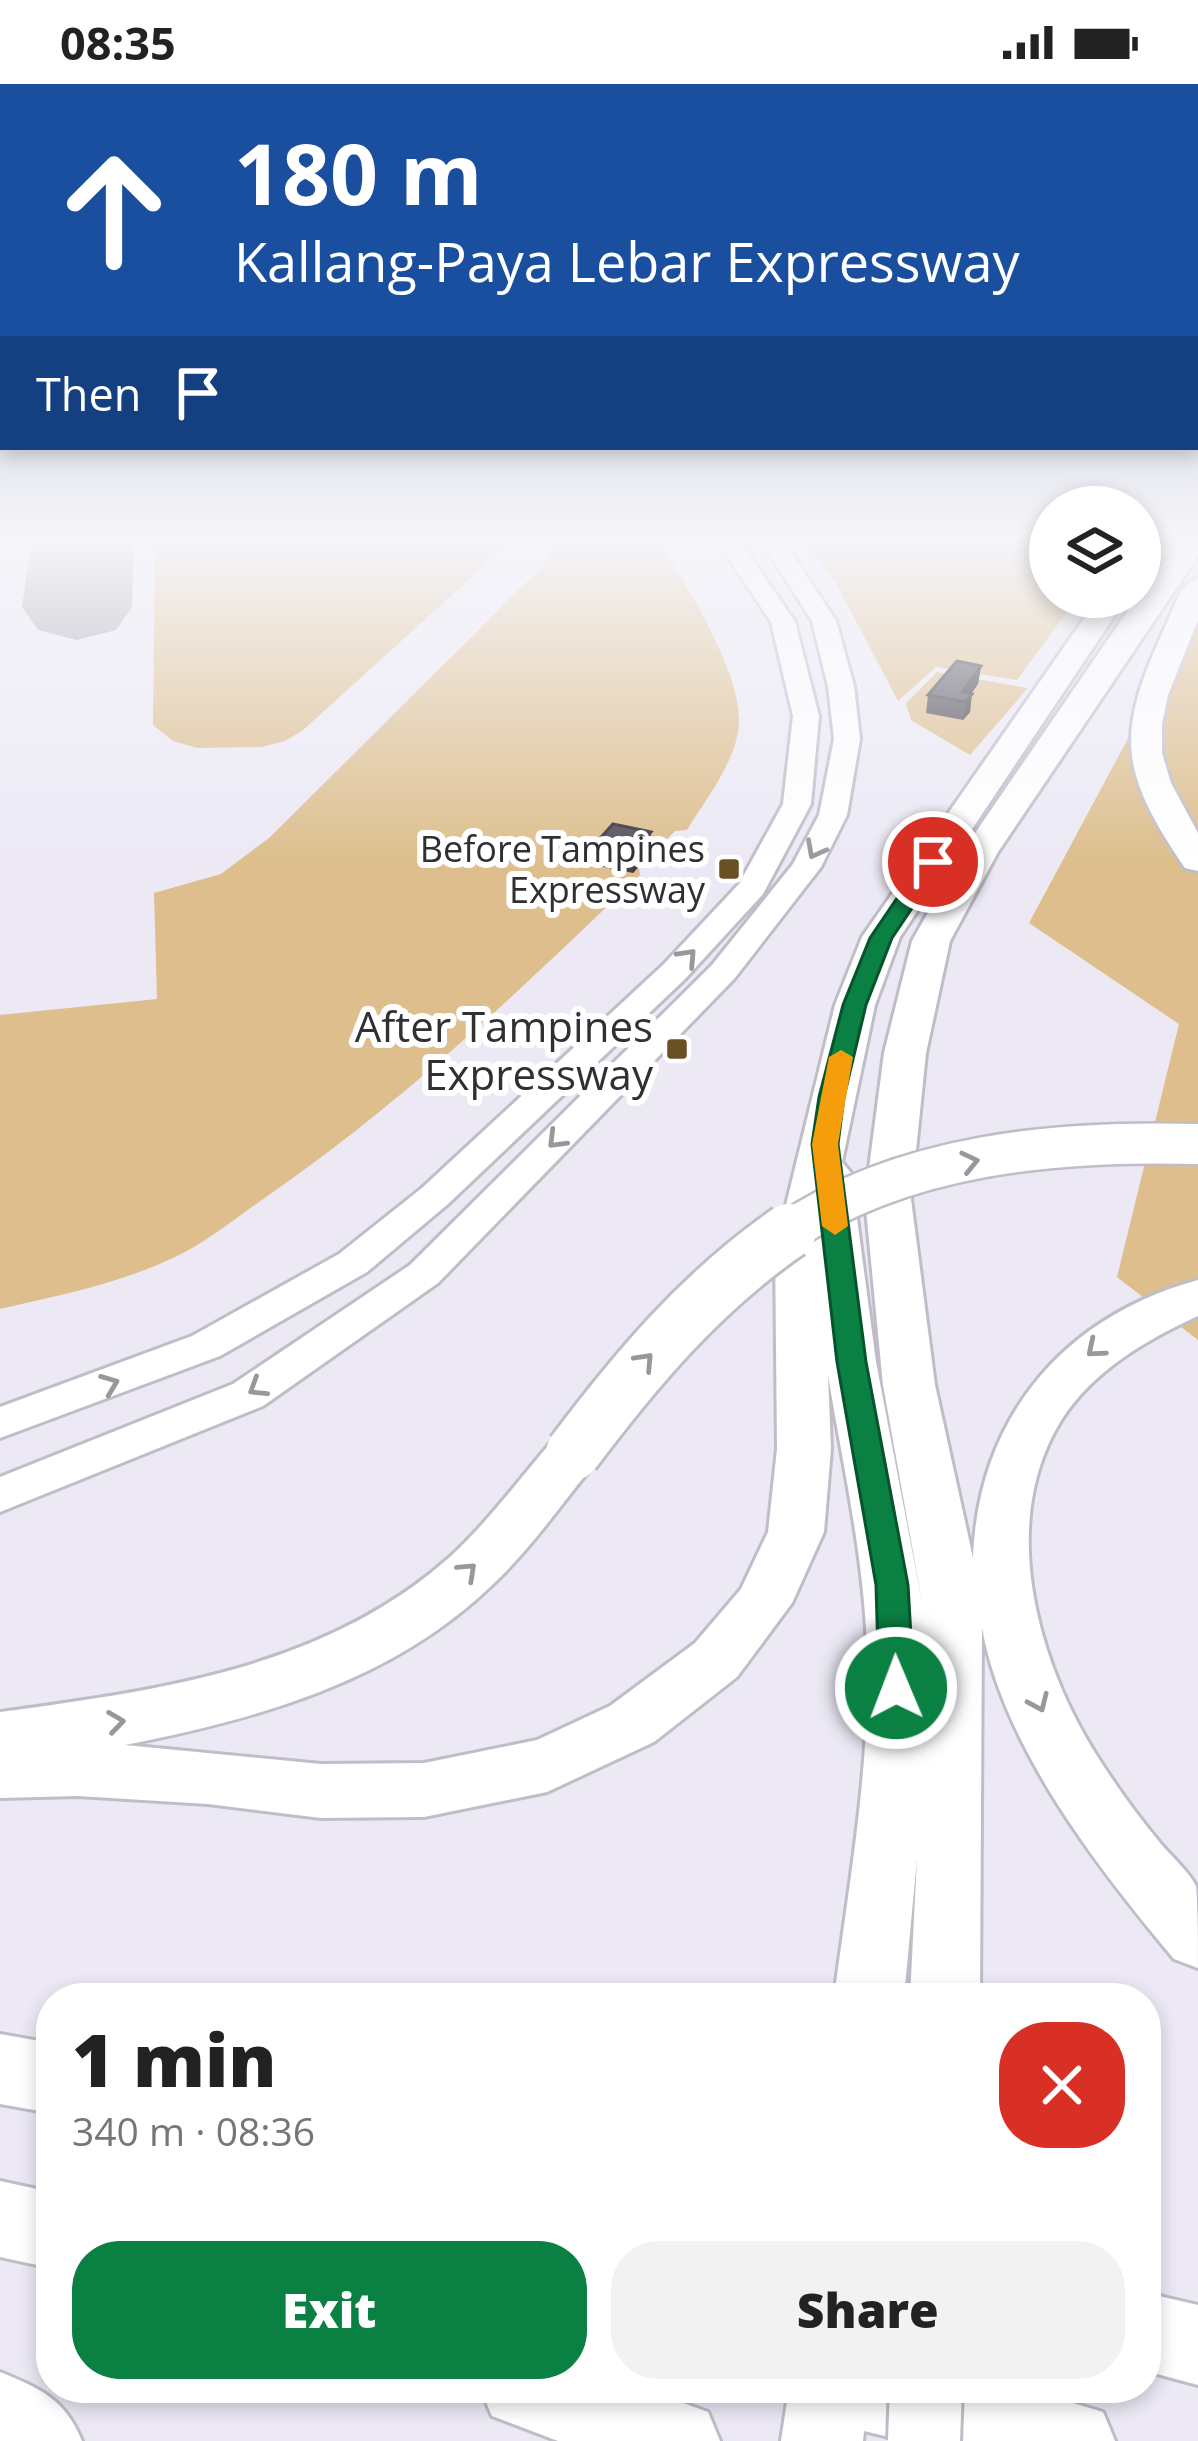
<!DOCTYPE html>
<meta charset="utf-8">
<style>
body{margin:0;font-family:"Open Sans",sans-serif;background:#f2f2f2;color:#222;height:100vh;display:flex;flex-direction:column;font-size:45px;white-space:nowrap}
*{box-sizing:border-box;margin:0}
p{font-size:39px;color:#767676}
.icon{flex:none;width:66px;height:66px;fill:none;stroke:currentColor;stroke-width:2;stroke-linecap:round;stroke-linejoin:round}
.map{position:relative;flex:1;overflow:hidden}
.panel{position:absolute;left:36px;top:1899px;width:1125px;height:420px;display:flex;flex-direction:column;background:#fff;border-radius:48px;box-shadow:0 6px 18px #0003}
.panel>*{flex:none}
.hud{position:absolute;left:0px;top:0px;width:1200px;height:366px;box-shadow:0 6px 18px #0003;background:#1a4fa0;color:#fff;overflow:hidden}
.buttons{position:absolute;left:1029px;top:402px;display:grid;gap:24px}
.buttons a{display:grid;place-items:center;width:132px;height:132px;border-radius:50%;background:#fff;box-shadow:0 6px 18px #0003;font-size:60px}
.pin{position:absolute;display:grid;place-items:center;width:102px;height:102px;color:#fff;margin:-51px;border:6px solid #fff;border-radius:50%;box-shadow:0 3px 12px #0007}
.me{position:absolute;width:132px;margin:-66px;rotate:359deg;stroke-linejoin:round;filter:drop-shadow(0 0 9px #0008)}
.turn{display:flex;align-items:center;gap:42px;height:252px;padding:0 36px;font-size:54px}
.turn .icon{width:156px;height:156px;stroke-width:2.5}
.turn b{display:block;font-size:84px;line-height:102px}
.then{display:flex;align-items:center;height:114px;padding:0 36px;background:#0003;gap:24px;font-size:45px}
.round{display:grid;place-items:center;flex:none;width:126px;height:126px;border-radius:48px;background:#f2f2f2}
.overview{display:flex;align-items:center;justify-content:space-between;height:204px;padding:0 36px}
h1{font-size:72px;font-weight:800;line-height:90px}
.cta{display:flex;gap:24px;margin-top:auto;padding:24px 36px}
.cta a{flex:1;height:138px;border-radius:48px;background:#0b8043;color:#fff;font-size:48px;font-weight:800;line-height:138px;text-align:center}
.cta a+a{background:#f2f2f2;color:#222}
.status{display:flex;justify-content:space-between;align-items:center;height:84px;padding:0 60px;background:#fff;direction:ltr}
.status svg{height:33px;fill:currentColor}
.map>svg:first-child{display:block}
.green{fill:#ddbe8c}
.lines{fill:none;stroke-linecap:round;stroke-linejoin:round}
.runway{fill:#a09ea7;fill-rule:evenodd}
.secondary-casing{stroke:#c0bdc9;stroke-width:6}
.highway-casing{stroke:#c0bdc9;stroke-width:6}
.secondary{fill:#fff;fill-rule:evenodd}
.highway{fill:#fff;fill-rule:evenodd}
.highway-bridge-far2-casing{stroke:#c0bdc9;stroke-width:45;stroke-linecap:butt}
.highway-bridge-far1-casing{stroke:#c0bdc9;stroke-width:60;stroke-linecap:butt}
.highway-bridge-casing{stroke:#c0bdc9;stroke-width:78;stroke-linecap:butt}
.highway-bridge-far2{stroke:#fff;stroke-width:40}
.highway-bridge-far1{stroke:#fff;stroke-width:54}
.highway-bridge{stroke:#fff;stroke-width:72}
.wall{fill:#47444d}
.shaded-wall{fill:#39373e}
.building{fill:#524f59;stroke:#39373e;stroke-width:3}
.oneway{stroke:#98979a}
.route{fill:#0b8043;stroke:#07532c;stroke-width:3}
.slow{fill:#f59e0b}
.poi-dot{fill:#6b5122;stroke:#fff;stroke-width:4.5}
.labels{text-anchor:middle;dominant-baseline:central;stroke-width:12;stroke-linejoin:round;paint-order:stroke}
.far-poi-label{font-size:36px;fill:#302f34;stroke:#fff;text-anchor:end}
.poi-label{font-size:42px;fill:#302f34;stroke:#fff;text-anchor:end}
</style>
<div class="status"><b>08:35</b><svg viewBox="0 0 49 12"><path d="M0 12V9h3v3zM5 12V6h3v6zM10 12V3h3v9zM15 12V0h3v12zM26 1h20v11H26zM47 4h2v5h-2z"/></svg></div>
<div class="map">
<svg width="1198" height="2357" viewBox="0 0 1198 2357">
<rect width="100%" height="100%" fill="#ece9f5"/>
<!-- green -->
<path class="green" d="M155,453H506L494,473L302,647L285,657L261,663L198,664L173,657L153,641Z
M560,453H657C684,499 741,585 739,638C738,675 706,715 687,746L675,747L639,784L640,791C520,906 403,1019 266,1113C237,1133 207,1158 175,1173C119,1200 60,1211 0,1225V931L157,915L154,809L221,790L269,754L541,484Z
M800,453H1050V513H1078L1017,596L936,583L898,617L836,499Z
M1198,524V1256L1117,1193L1179,940L1029,839Z
M937,588L1028,604L970,671L911,636L906,619Z"/>
<g class="lines">
<!-- runway -->
<path class="runway" d="M32,453H134L132,523L116,546L77,556L38,546L22,523Z"/>
<!-- secondary casing -->
<g class="secondary-casing">
<path id="secondary" d="M715,453H737L795,538L819,632L811,720L763,810L685,895L448,1120L367,1188L220,1272L0,1354V1323L192,1252L339,1170L422,1104L663,881L739,800L783,720L793,632L771,538Z
M759,453H781L836,537L854,602L860,655L847,731L821,783L734,895L438,1199L263,1322L0,1428V1393L233,1300L410,1181L712,881L793,780L819,731L834,655L828,602L812,537Z"/>
</g>
<!-- highway casing -->
<g class="highway-casing">
<path id="highway" d="M1140,453H1168L1150,479L1140,481Z
M1184,453H1198V472L998,768L950,857L926,969L911,1115L935,1301L973,1474C978,1334 1063,1233 1198,1196V1232C1146,1256 1094,1286 1062,1335C999,1435 1035,1570 1092,1664C1113,1698 1136,1730 1161,1760C1172,1773 1189,1788 1196,1802C1198,1821 1198,1862 1198,1884L1174,1875C1098,1784 1004,1664 982,1544L980,1914H910L917,1774L904,1914H834C849,1799 871,1681 867,1565C864,1473 843,1382 828,1291L831,1365L824,1448L792,1519L737,1593L654,1658L547,1708L424,1733L321,1734L208,1720L78,1712L0,1714V1628C161,1606 326,1584 451,1472C489,1437 520,1394 554,1355L573,1349L592,1355L600,1369L592,1383C559,1423 529,1467 491,1502C391,1598 257,1635 125,1661L321,1680L424,1679L537,1656L610,1622L695,1559L741,1505L768,1448L777,1365L775,1166L835,921L862,853L1099,513H1127L900,853L875,921L842,1078L851,1089L876,1278L923,1523L883,1301L865,1115L884,969L912,857L962,768L1131,522Z
M1198,494V536L1168,611L1162,640V669L1171,699L1198,749V787L1185,784C1116,683 1117,647 1167,539C1175,522 1180,499 1198,494Z
M0,1950L51,1959V2029L0,2020Z
M0,2097L51,2108V2184L0,2173Z
M1146,2209L1198,2221V2301L1146,2287Z
M0,2288C41,2305 65,2315 82,2357H0Z
M480,2304H642L708,2328L720,2357H558L492,2332Z
M789,2304H1023L1103,2328L1115,2357H906L864,2347L863,2357H781Z"/>
</g>
<!-- secondary -->
<use href="#secondary" class="secondary"/>
<!-- highway -->
<use href="#highway" class="highway"/>
<!-- highway-bridge-far2 casing -->
<g class="highway-bridge-far2-casing">
<path id="highway-bridge-far2" d="M785,1150C903,1069 1060,1056 1198,1060"/>
</g>
<!-- highway-bridge-far1 casing -->
<g class="highway-bridge-far1-casing">
<path id="highway-bridge-far1" d="M573,1369C637,1284 701,1208 789,1147"/>
</g>
<!-- highway-bridge casing -->
<g class="highway-bridge-casing">
<path id="highway-bridge" d="M924,2357L926,2304"/>
</g>
<!-- highway-bridge-far2 -->
<use href="#highway-bridge-far2" class="highway-bridge-far2"/>
<!-- highway-bridge-far1 -->
<use href="#highway-bridge-far1" class="highway-bridge-far1"/>
<!-- highway-bridge -->
<use href="#highway-bridge" class="highway-bridge"/>
</g>
<!-- wall -->
<path class="wall" d="M981,582L978,600L971,610L970,628L963,636L926,629L928,611Z
M594,761L651,768L633,789L594,781Z"/>
<!-- shaded-wall -->
<path class="shaded-wall" d="M981,582L978,600L965,618L962,608Z
M972,610L970,628L963,636L966,618Z
M651,748V768L633,789V769Z"/>
<!-- building -->
<path class="building" d="M957,577L981,582L962,608L972,610L966,618L928,611Z
M613,740L651,748L633,769L594,761Z"/>
<!-- one-way arrows -->
<defs><path id="oneway-chevron" d="M-2-3.5L2.5 0L-2 3.5" fill="none" stroke-width="1.6" stroke-linecap="round" stroke-linejoin="round" transform="scale(3)"/></defs>
<g class="oneway">
<use href="#oneway-chevron" transform="translate(815 766) rotate(118)"/>
<use href="#oneway-chevron" transform="translate(688 873) rotate(-47)"/>
<use href="#oneway-chevron" transform="translate(556 1056) rotate(135)"/>
<use href="#oneway-chevron" transform="translate(970 1078) rotate(-13)"/>
<use href="#oneway-chevron" transform="translate(1095 1265) rotate(140)"/>
<use href="#oneway-chevron" transform="translate(645 1277) rotate(-47)"/>
<use href="#oneway-chevron" transform="translate(110 1300) rotate(-21)"/>
<use href="#oneway-chevron" transform="translate(257 1304) rotate(148)"/>
<use href="#oneway-chevron" transform="translate(468 1487) rotate(-43)"/>
<use href="#oneway-chevron" transform="translate(1039 1619) rotate(66)"/>
<use href="#oneway-chevron" transform="translate(116 1638) rotate(-8)"/>
</g>
<!-- sky -->
<linearGradient id="sky" x2="0" y2="1"><stop stop-color="#9eb0b6"/><stop offset="0.58" stop-color="#f6f5fa"/><stop offset="1" stop-color="#f6f5fa" stop-opacity="0"/></linearGradient>
<rect width="1198" height="783" fill="url(#sky)"/>
<!-- route -->
<path class="route" d="M933,771L943,778L892,854L866,921L844,1013L838,1060L866,1278L908,1501L914,1604L909,1613L896,1618L884,1613L879,1604L876,1501L837,1278L812,1060L819,1013L843,921L870,854L925,773Z"/>
<!-- slow -->
<path class="slow" d="M841,966L853,973L838,1060L848,1142L835,1151L822,1142L812,1060L829,973Z"/>
<!-- markers -->
<g class="poi-dot">
<rect x="717" y="773" width="24" height="24" rx="6"/>
<rect x="665" y="953" width="24" height="24" rx="6"/>
</g>
<g class="labels">
<!-- far-poi labels -->
<g class="far-poi-label">
<text x="705" y="764">Before Tampines<tspan x="705" dy="41">Expressway</tspan></text>
</g>
<!-- poi labels -->
<g class="poi-label">
<text x="653" y="941">After Tampines<tspan x="653" dy="48">Expressway</tspan></text>
</g>
</g>
</svg>
<div class="buttons">
<a><svg class="icon" aria-label="layers" viewBox="0 0 24 24"><path d="M12 4l9 5-9 5-9-5zM3 14l9 5 9-5"/></svg></a>
</div>
<div class="pin" style="left:933px;top:778px;background:#d93025"><svg class="icon" aria-label="arrive" viewBox="0 0 24 24"><path d="M6 21V4h12l-3 4 3 4H6"/></svg></div>
<svg class="me" style="left:896px;top:1604px" viewBox="-20 -20 40 40"><circle r="17" fill="#0b8043" stroke="#fff" stroke-width="3"/><path d="M0-11L8 9 0 5-8 9z" fill="#fff"/></svg>
<div class="hud">
<div class="turn"><svg class="icon" aria-label="ahead" viewBox="0 0 24 24"><path d="M12 20V5M6 11l6-6 6 6"/></svg><div><b>180 m</b>Kallang-Paya Lebar Expressway</div></div>
<div class="then">Then<svg class="icon" aria-label="arrive" viewBox="0 0 24 24"><path d="M6 21V4h12l-3 4 3 4H6"/></svg></div>
</div>
<section class="panel">
<div class="overview"><div><h1>1 min</h1><p>340 m · 08:36</p></div><a class="round" style="background:#d93025;color:#fff"><svg class="icon" aria-label="close" viewBox="0 0 24 24"><path d="M6 6l12 12M18 6L6 18"/></svg></a></div>
<div class="cta"><a>Exit</a><a>Share</a></div>
</section>
</div>
